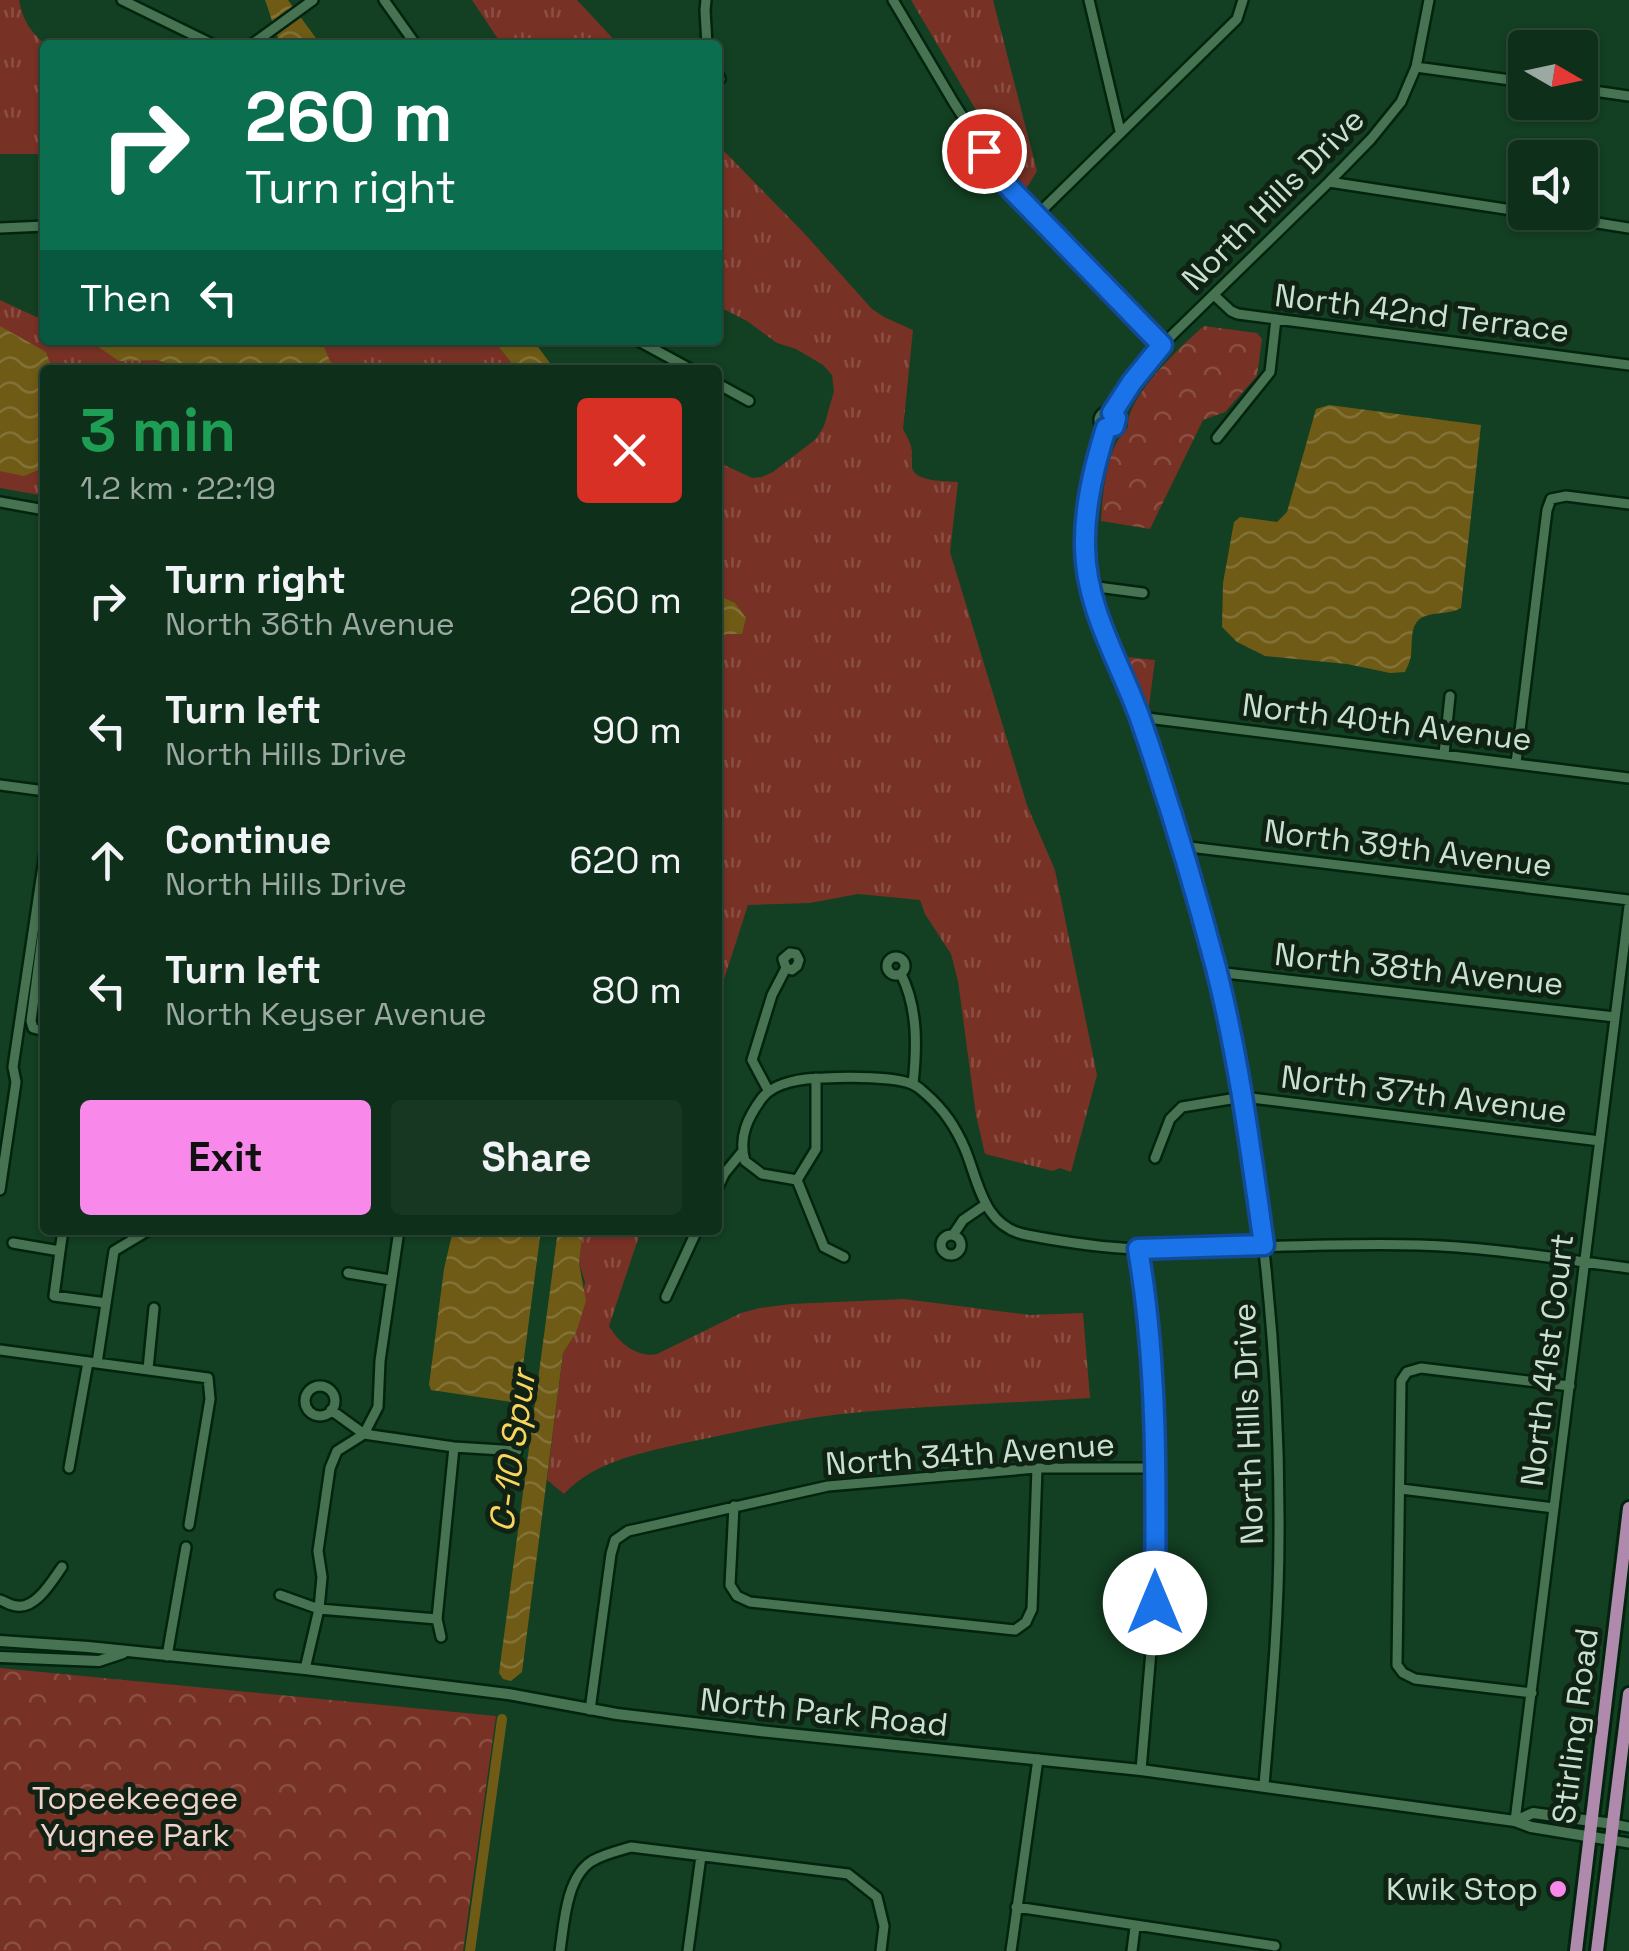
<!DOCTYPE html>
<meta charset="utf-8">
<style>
body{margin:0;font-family:"Space Grotesk",sans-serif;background:#173723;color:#f1f3f6;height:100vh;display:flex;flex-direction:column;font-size:38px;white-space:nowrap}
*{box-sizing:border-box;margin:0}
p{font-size:32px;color:#9ba9a2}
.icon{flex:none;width:55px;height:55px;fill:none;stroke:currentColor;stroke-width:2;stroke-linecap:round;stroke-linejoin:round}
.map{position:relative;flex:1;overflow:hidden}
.drawer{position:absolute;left:40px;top:365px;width:682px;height:870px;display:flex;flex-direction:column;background:#0e2f1a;border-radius:10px;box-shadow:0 2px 8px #0004,0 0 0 2px #2e4a39}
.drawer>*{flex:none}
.top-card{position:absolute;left:40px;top:40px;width:682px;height:305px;border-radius:10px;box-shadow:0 2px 8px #0004,0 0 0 2px #2e4a39;background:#0b6e4f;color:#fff;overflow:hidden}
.needle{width:65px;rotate:99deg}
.controls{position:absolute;left:1508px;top:30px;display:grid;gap:20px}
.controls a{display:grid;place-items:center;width:90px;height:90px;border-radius:10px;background:#0e2f1a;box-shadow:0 2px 8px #0004,0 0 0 2px #2e4a39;font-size:50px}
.pin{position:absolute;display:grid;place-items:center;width:85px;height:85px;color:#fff;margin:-42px;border:5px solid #fff;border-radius:50%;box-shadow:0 2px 10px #0007}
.me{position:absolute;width:110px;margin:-55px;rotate:0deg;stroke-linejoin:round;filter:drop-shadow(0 0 8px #0008)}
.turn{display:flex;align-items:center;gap:35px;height:210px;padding:0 40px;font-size:45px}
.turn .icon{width:130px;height:130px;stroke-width:2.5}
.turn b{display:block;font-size:70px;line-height:85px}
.then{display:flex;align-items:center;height:95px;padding:0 40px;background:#0003;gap:20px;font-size:38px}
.round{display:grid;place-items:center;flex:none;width:105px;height:105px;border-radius:10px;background:#173723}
.head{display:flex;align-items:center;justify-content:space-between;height:170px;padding:0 40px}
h1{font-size:60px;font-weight:600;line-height:75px;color:#1e9e55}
.action{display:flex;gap:20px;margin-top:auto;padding:20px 40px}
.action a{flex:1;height:115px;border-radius:10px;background:#f888ea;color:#111;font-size:40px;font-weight:600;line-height:115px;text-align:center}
.action a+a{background:#173723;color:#f1f3f6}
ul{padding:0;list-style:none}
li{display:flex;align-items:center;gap:30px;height:130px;padding:0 40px}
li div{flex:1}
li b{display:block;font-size:38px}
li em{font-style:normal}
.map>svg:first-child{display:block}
.grass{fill:url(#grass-tufts)}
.park{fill:url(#park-crowns)}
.water{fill:url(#water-waves)}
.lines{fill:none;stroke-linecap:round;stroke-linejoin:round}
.canal{stroke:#6f5b16;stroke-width:10}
.minor-casing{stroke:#02240e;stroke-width:14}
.tertiary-casing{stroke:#02240e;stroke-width:15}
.primary-casing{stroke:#02240e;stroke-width:18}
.minor{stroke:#477352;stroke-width:9}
.tertiary{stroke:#477352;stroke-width:10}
.primary{stroke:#af8aac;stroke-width:12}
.route-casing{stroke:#114b97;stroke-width:25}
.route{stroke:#1a73e8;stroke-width:18}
.poi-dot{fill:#f888ea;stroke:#0f2214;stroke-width:4}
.labels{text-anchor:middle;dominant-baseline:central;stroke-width:10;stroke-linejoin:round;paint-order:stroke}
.street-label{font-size:32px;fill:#c9e1ce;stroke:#0f2214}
.park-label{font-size:32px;fill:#f0d2cb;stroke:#0f2214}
.poi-label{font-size:32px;fill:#c9e1ce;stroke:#0f2214;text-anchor:end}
.water-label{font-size:35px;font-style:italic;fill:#fad55e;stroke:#0f2214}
</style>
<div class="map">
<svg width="1629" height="1951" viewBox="0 0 1629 1951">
<defs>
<pattern id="grass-tufts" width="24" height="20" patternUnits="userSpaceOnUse" patternTransform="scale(2.5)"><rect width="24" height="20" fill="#783125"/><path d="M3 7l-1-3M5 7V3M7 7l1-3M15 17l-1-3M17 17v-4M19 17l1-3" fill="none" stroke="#8a4f43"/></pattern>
<pattern id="park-crowns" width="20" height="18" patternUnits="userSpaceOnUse" patternTransform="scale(2.5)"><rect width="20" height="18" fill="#783125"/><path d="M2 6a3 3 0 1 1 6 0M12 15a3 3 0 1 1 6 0" fill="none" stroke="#8a4f43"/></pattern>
<pattern id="water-waves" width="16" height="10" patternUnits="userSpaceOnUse" patternTransform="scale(2.5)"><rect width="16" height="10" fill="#6f5b16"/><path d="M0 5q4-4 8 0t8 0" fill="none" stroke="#827237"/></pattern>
</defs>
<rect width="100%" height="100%" fill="#133f22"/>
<!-- grass -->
<path class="grass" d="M0,0H19C22,19 31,33 46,45L45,154H0Z
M472,0H577L619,45H502Z
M911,0H993L1037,171L1026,189L1009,166Z
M718,145L804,233L872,309L884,317L913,330L903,429C907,436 911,443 912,452C912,453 911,467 912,468C916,482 946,481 958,482L950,552L1027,805L1055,870L1097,1075L1071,1172L1060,1168L1053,1171L985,1154L976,1115L958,981L951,954L925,914L920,900L858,894L810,903L748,905L718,998V641L726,634L735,603L718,595V462L752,478L762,477L773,472L816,439L824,426L834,391L832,375L823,365L796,349L777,343L747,321L718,306Z
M0,300L45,321V340H493L510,361L526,370H45V496L0,488Z
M583,1230H641L609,1326C619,1343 637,1358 657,1354L741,1313L760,1308L791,1304L904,1299L1030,1315L1083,1313L1090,1398C1014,1403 938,1405 862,1412C804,1417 745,1430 689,1442C646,1452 595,1460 564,1494L547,1480L563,1353L576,1333L585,1282L579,1263Z"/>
<!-- park -->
<path class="park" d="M1204,326L1257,333L1262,339L1257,376L1225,412L1203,420L1150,529L1101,521C1102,499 1106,460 1118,440C1121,436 1125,432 1128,427C1126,397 1182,345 1204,326Z
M1127,657L1155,660L1149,706H1148Z
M0,1668L496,1716L463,1951H0Z"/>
<!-- water -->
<path class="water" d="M265,0H288L321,45C269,45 282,46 265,0Z
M0,326L46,352L50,363L80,370H45V463L43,468L24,476L0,471Z
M88,340H321L330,361L339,370H189L157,360L119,361Z
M493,340H533L555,370H512L510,361Z
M1329,405L1481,425L1461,608C1449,614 1441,612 1429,615C1408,619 1413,641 1411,656C1410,662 1407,667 1405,672L1390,673L1347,664L1265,656L1237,642L1222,627L1223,583L1234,522L1240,517L1277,522L1287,512L1316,409Z
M718,595L735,603L746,618L742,634H726L718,641Z
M453,1230H541L518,1403L431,1390L429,1385L444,1269Z
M558,1230H583L579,1263L586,1301L576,1333L563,1353L522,1672L511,1681L503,1679L499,1673Z"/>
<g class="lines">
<!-- canal -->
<path class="canal" d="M470,1951L502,1719"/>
<!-- minor casing -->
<g class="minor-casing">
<path id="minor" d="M122,0L214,45
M384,0L416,45
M706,0L705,10L707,45
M893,0L954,103L1004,181L1162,345
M1089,0L1120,131
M251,45L313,0
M1416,67L1525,82
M718,74L720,79
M1580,89L1629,96
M1329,182L1525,212
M1529,212L1629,228
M1036,216L1237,19L1243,0
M0,228L45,226
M1214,295L1231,311L1238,314L1629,365
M637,340L692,370
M718,384L749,401
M1099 420a8 8 0 1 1 16 0a8 8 0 1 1-16 0Z
M1112,413L1132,382L1162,345L1329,182L1371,139L1401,102L1416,67L1429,0
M1106,429C1092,474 1081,522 1087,570C1094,623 1122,670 1140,719C1184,840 1222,973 1243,1099C1267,1243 1280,1389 1279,1536C1279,1619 1271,1702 1264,1785
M1217,438L1270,372L1276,319
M0,502L45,510
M1090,586L1143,593
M1139,717L1629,778
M1444,754L1450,696
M1516,763L1547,510L1551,499L1566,496L1629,504
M0,785L45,791
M1181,846L1629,900
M45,915L31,1021L33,1028L45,1031
M887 966a9 9 0 1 1 18 0a9 9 0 1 1-18 0Z
M1216,972L1615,1017
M901,974C918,1008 917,1047 913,1084
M768,1090L752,1060L772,995L786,968L783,959L790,953L796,954L799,960L797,966L792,970L786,968
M1155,1158L1170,1119L1182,1107L1243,1097L1600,1141
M797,1180L762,1174L745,1161C738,1137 748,1117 762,1098C774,1082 804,1078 824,1078C845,1077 897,1076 914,1085C919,1087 922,1091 926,1094C944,1110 955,1126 965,1149C979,1183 983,1227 1027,1235C1064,1242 1102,1248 1139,1249C1232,1250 1326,1242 1419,1245C1489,1247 1559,1259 1629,1268
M797,1180L816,1149V1078
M797,1180L824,1247L844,1257
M718,1187L724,1174L742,1152
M0,1190L16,1082L13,1067L45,852
M953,1235L963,1220L985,1205
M941 1245a10 10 0 1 1 20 0a10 10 0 1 1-20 0Z
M13,1243L60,1251L54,1296L106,1303
M1137,1249L1148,1305L1156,1468L1155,1603L1141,1770
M60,1251L63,1230
M348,1273L390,1280
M666,1297L697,1230
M0,1350L208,1378L210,1399L189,1525
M97,1363L114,1251L149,1230
M148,1369L154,1308
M305 1401a15 15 0 1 1 30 0a15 15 0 1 1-30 0Z
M331,1410L364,1434L454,1447L517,1451
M69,1468L88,1362
M1401,1489L1554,1508
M734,1506L730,1585L737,1596L750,1602L1015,1630L1026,1622L1032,1609L1037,1468
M280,1595L319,1609L437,1619
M0,1600C6,1602 11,1606 17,1606C36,1609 52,1581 62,1567
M441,1637L437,1619L454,1447
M167,1656L186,1547
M305,1669L319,1609L322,1577L318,1551L330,1468L337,1451L364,1434L378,1407L380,1361L399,1230
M1532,1693L1415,1679L1403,1673L1397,1665L1401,1381L1407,1372L1421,1368L1570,1386
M590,1710L611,1554L615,1540L628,1531L828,1486L1037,1468H1156
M1515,1821L1629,906
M1613,1824L1629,1827
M1611,1840L1629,1843
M1016,1907L1275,1946
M560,1951C564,1924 566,1877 592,1861C604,1854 618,1851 631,1847L848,1874L877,1897L884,1926L881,1951
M688,1951L701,1856
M1011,1951L1038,1759
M1132,1951L1135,1927"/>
</g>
<!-- tertiary casing -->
<g class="tertiary-casing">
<path id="tertiary" d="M0,1641L88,1647L305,1669L508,1694L617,1714L760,1731L1141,1770L1515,1821L1531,1827L1611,1840
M0,1657L99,1661L123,1653
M1515,1821L1533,1813L1613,1824"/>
</g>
<!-- primary casing -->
<g class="primary-casing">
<path id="primary" d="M1576,1951L1629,1508
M1597,1951L1629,1694"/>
</g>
<!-- minor -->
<use href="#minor" class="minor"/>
<!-- tertiary -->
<use href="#tertiary" class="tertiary"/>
<!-- primary -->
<use href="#primary" class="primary"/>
</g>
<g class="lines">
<!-- route casing -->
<g class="route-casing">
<path id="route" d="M984,151L1004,182L1162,345L1132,382L1112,413L1116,418L1114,426L1106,428C1094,467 1084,507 1085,548C1086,610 1121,664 1141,721C1169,802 1194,885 1216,968C1239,1059 1251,1153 1264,1245L1138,1249C1158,1365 1156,1485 1155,1603"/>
</g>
<!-- route -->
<use href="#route" class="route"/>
</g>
<!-- markers -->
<circle class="poi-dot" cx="1558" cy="1889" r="10"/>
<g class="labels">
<!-- street labels -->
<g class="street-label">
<text transform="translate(1273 199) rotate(-45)">North Hills Drive</text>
<text transform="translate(1422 313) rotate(7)">North 42nd Terrace</text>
<text transform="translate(1387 722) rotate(7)">North 40th Avenue</text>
<text transform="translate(1408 848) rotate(7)">North 39th Avenue</text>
<text transform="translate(1419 969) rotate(6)">North 38th Avenue</text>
<text transform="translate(1424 1094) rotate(7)">North 37th Avenue</text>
<text transform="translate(1547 1360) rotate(-83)">North 41st Court</text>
<text transform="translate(1248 1424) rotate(-92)">North Hills Drive</text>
<text transform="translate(970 1454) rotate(-4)">North 34th Avenue</text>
<text transform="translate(824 1712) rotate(6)">North Park Road</text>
<text transform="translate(1575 1726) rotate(-83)">Stirling Road</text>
</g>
<!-- park labels -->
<g class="park-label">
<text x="135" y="1798">Topeekeegee<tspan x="135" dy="37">Yugnee Park</tspan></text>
</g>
<!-- poi labels -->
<g class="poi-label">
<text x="1538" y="1889">Kwik Stop</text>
</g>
<!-- water labels -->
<g class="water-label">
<text transform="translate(512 1451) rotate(-82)">C-10 Spur</text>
</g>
</g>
</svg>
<div class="controls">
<a><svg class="needle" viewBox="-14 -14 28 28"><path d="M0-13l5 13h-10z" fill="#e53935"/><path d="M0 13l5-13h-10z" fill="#9ba9a2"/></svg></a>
<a><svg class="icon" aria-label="sound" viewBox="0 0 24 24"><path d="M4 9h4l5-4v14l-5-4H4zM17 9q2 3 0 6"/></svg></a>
</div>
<div class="pin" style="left:984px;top:151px;background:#d93025"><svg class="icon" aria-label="arrive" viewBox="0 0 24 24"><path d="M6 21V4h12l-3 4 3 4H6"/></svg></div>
<svg class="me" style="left:1155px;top:1603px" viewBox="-20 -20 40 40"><circle r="19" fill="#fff"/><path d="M0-13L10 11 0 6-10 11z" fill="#1a73e8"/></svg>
<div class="top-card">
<div class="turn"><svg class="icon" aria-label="right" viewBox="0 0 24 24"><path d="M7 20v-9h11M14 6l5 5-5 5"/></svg><div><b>260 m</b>Turn right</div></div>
<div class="then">Then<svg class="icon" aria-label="left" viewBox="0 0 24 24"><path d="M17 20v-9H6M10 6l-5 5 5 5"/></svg></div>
</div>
<section class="drawer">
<div class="head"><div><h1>3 min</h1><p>1.2 km · 22:19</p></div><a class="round" style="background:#d93025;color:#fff"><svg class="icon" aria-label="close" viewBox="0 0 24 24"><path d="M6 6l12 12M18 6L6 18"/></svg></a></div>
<ul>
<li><svg class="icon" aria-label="right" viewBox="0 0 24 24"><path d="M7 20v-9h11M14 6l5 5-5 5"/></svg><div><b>Turn right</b><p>North 36th Avenue</p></div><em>260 m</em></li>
<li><svg class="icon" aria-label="left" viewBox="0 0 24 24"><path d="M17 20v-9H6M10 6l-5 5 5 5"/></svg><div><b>Turn left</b><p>North Hills Drive</p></div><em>90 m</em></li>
<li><svg class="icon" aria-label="ahead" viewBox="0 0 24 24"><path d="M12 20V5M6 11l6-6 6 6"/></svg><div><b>Continue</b><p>North Hills Drive</p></div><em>620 m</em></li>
<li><svg class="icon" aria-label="left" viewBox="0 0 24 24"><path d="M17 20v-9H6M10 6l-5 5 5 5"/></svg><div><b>Turn left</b><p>North Keyser Avenue</p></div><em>80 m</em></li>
</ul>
<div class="action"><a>Exit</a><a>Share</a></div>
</section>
</div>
